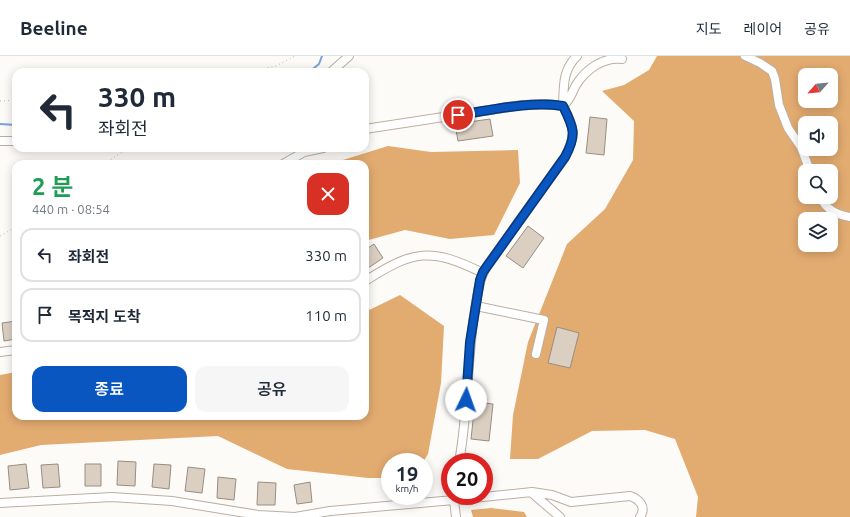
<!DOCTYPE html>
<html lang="ko">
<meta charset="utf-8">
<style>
body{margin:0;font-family:Ubuntu,"Noto Sans KR",sans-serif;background:#f6f6f7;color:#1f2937;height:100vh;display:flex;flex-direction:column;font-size:15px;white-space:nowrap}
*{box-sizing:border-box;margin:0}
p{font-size:13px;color:#747a83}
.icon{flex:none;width:22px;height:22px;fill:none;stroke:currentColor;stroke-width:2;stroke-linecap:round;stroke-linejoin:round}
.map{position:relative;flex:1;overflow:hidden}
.side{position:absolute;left:12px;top:104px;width:357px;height:260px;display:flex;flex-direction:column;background:#fff;border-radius:12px;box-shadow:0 2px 10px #0003}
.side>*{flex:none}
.top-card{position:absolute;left:12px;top:12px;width:357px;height:84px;border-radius:12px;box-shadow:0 2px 10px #0003;background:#fff;color:#1f2937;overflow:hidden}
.needle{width:26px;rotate:243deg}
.buttons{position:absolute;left:798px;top:12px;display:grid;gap:8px}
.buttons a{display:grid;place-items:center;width:40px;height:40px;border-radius:8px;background:#fff;box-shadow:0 2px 10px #0003;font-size:20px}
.speed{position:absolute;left:381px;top:397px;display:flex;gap:8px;font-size:20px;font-weight:700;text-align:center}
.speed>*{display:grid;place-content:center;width:52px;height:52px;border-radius:50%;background:#fff;box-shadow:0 2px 10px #0003;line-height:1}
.speed small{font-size:10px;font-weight:400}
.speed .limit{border:6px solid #d22;background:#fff;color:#111}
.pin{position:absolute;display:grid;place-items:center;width:34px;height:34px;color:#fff;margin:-17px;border:2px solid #fff;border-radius:50%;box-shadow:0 1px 4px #0007}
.me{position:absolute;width:44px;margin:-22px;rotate:3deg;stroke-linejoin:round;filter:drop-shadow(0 0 3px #0008)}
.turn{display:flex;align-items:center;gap:14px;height:84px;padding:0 20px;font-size:18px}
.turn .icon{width:52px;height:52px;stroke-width:2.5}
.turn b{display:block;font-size:28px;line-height:34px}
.round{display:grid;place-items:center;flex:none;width:42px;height:42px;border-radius:12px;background:#f6f6f7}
.head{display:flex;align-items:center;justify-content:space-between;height:68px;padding:0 20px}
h1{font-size:24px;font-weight:600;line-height:30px;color:#1e9e55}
.button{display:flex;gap:8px;margin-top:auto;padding:8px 20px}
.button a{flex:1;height:46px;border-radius:12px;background:#0956c0;color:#fff;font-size:16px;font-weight:600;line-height:46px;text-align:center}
.button a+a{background:#f6f6f7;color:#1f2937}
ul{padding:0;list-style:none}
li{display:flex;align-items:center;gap:12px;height:54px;margin:0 8px 6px;padding:0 12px;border:2px solid #e0e1e3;border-radius:12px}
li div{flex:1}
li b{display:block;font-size:15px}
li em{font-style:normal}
header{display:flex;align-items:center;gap:24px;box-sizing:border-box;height:56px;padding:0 20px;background:#fff;border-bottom:1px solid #e0e1e3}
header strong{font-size:19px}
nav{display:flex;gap:22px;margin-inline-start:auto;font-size:14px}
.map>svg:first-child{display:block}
.forest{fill:#e2ab70;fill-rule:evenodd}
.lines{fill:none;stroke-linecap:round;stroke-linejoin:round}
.stream{stroke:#7aa1df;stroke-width:2}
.building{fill:#dbcfc2;stroke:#998d82}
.minor-casing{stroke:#bbafa3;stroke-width:10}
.path{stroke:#bbb9b5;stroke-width:1;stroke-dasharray:1 3;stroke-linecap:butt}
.minor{stroke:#fff;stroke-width:8}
.route-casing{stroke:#06387d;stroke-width:10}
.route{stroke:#0956c0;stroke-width:7}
</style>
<header>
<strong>Beeline</strong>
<nav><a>지도</a><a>레이어</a><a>공유</a></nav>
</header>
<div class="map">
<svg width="850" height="461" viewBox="0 0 850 461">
<rect width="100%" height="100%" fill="#fdfbf8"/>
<!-- forest -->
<path class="forest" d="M657,0H850V461H696L698,441L675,383L645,374L592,375L538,403H510L513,359L528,286L567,188L605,153L633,104L634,65L602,35L624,29L649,14ZM805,19H831V45H805ZM805,67H831V93H805ZM805,115H831V141H805ZM805,163H831V189H805Z
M388,90L431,96L518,94L520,127L494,179L450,183L405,174L365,185V108H330Z
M400,239L444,270L441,327L428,398L423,406H390V422H368L287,413L218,380L41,389L0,399V319L16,316V360H365V256Z
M491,452L524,456L527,461H473L471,454Z"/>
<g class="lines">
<!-- stream -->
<path class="stream" d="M309,16L319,8L322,0
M0,68L16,69"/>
</g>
<!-- building -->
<path class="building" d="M590,61L607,63L604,99L586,97Z
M490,63L493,80L458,85L455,68Z
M528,170L544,182L523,212L506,200Z
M374,188L383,202L365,214V194Z
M16,265V283L4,285L2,267Z
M557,271L579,277L570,312L548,307Z
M475,346L493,348L489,385L471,383Z
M118,405L136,406L135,430L117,429Z
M26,408L29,432L10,434L8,410Z
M58,408L60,431L43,432L41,409Z
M85,408H101V430H85Z
M154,408L171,409L169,433L152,431Z
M188,411L205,413L202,437L185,435Z
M218,421L236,423L234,444L217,442Z
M258,426L276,427L275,449H257Z
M310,426L312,446L297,448L294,429Z"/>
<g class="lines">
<!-- minor casing -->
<g class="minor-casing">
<path id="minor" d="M745,0L760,7L772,15L775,23L779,49L788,72L801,91L810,115
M331,16L349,0
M563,50C571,43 571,38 576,29C586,13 603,1 622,3
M563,50C564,30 562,15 577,0
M365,73L522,49L546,48L563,50C574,72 577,78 565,101L487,210C478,225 477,243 474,260C467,308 468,358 459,406
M0,85H16
M283,108L304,96L323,92
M820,141C826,153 836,159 850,161
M365,225C414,194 430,191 483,217
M476,250L544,264L536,298
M0,296L16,294
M532,437L560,461
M454,440V444L532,436L552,439L571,446L630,440C639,443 647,451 640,461
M0,447L112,441L172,445L258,459L295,461L330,455L454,444L456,461"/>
</g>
<!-- path -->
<path class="path" d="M248,16L276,10L295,0
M0,45L16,44
M104,108L128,92
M0,180L16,171"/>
<!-- minor -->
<use href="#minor" class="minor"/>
</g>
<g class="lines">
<!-- route casing -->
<g class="route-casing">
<path id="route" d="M458,59C493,54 528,45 563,50C574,72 577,79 565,101L483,216L480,224L470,286L466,344"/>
</g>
<!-- route -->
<use href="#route" class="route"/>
</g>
</svg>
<div class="buttons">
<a><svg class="needle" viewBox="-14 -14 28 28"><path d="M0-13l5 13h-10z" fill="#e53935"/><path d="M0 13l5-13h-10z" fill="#747a83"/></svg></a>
<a><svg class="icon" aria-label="sound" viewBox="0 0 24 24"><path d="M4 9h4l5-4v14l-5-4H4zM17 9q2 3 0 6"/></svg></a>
<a><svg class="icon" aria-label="search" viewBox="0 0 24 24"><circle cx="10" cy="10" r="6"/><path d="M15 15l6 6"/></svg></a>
<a><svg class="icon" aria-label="layers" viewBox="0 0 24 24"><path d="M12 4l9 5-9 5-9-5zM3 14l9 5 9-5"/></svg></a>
</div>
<div class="speed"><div>19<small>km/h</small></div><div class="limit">20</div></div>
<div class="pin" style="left:458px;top:59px;background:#d93025"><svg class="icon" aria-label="arrive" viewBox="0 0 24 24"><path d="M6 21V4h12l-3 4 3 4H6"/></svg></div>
<svg class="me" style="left:466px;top:344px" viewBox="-20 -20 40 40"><circle r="19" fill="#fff"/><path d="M0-13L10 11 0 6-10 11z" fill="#0956c0"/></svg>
<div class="top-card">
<div class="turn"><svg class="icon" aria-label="left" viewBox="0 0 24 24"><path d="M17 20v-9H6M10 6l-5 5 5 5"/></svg><div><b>330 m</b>좌회전</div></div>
</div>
<section class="side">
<div class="head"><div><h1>2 분</h1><p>440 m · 08:54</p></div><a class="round" style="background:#d93025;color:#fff"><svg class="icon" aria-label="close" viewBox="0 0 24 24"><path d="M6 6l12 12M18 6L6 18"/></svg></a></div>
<ul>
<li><svg class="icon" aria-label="left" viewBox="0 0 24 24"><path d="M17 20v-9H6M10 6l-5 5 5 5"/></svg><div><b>좌회전</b></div><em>330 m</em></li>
<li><svg class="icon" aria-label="arrive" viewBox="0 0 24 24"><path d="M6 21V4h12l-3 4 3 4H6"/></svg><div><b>목적지 도착</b></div><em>110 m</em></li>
</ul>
<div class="button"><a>종료</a><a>공유</a></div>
</section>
</div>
